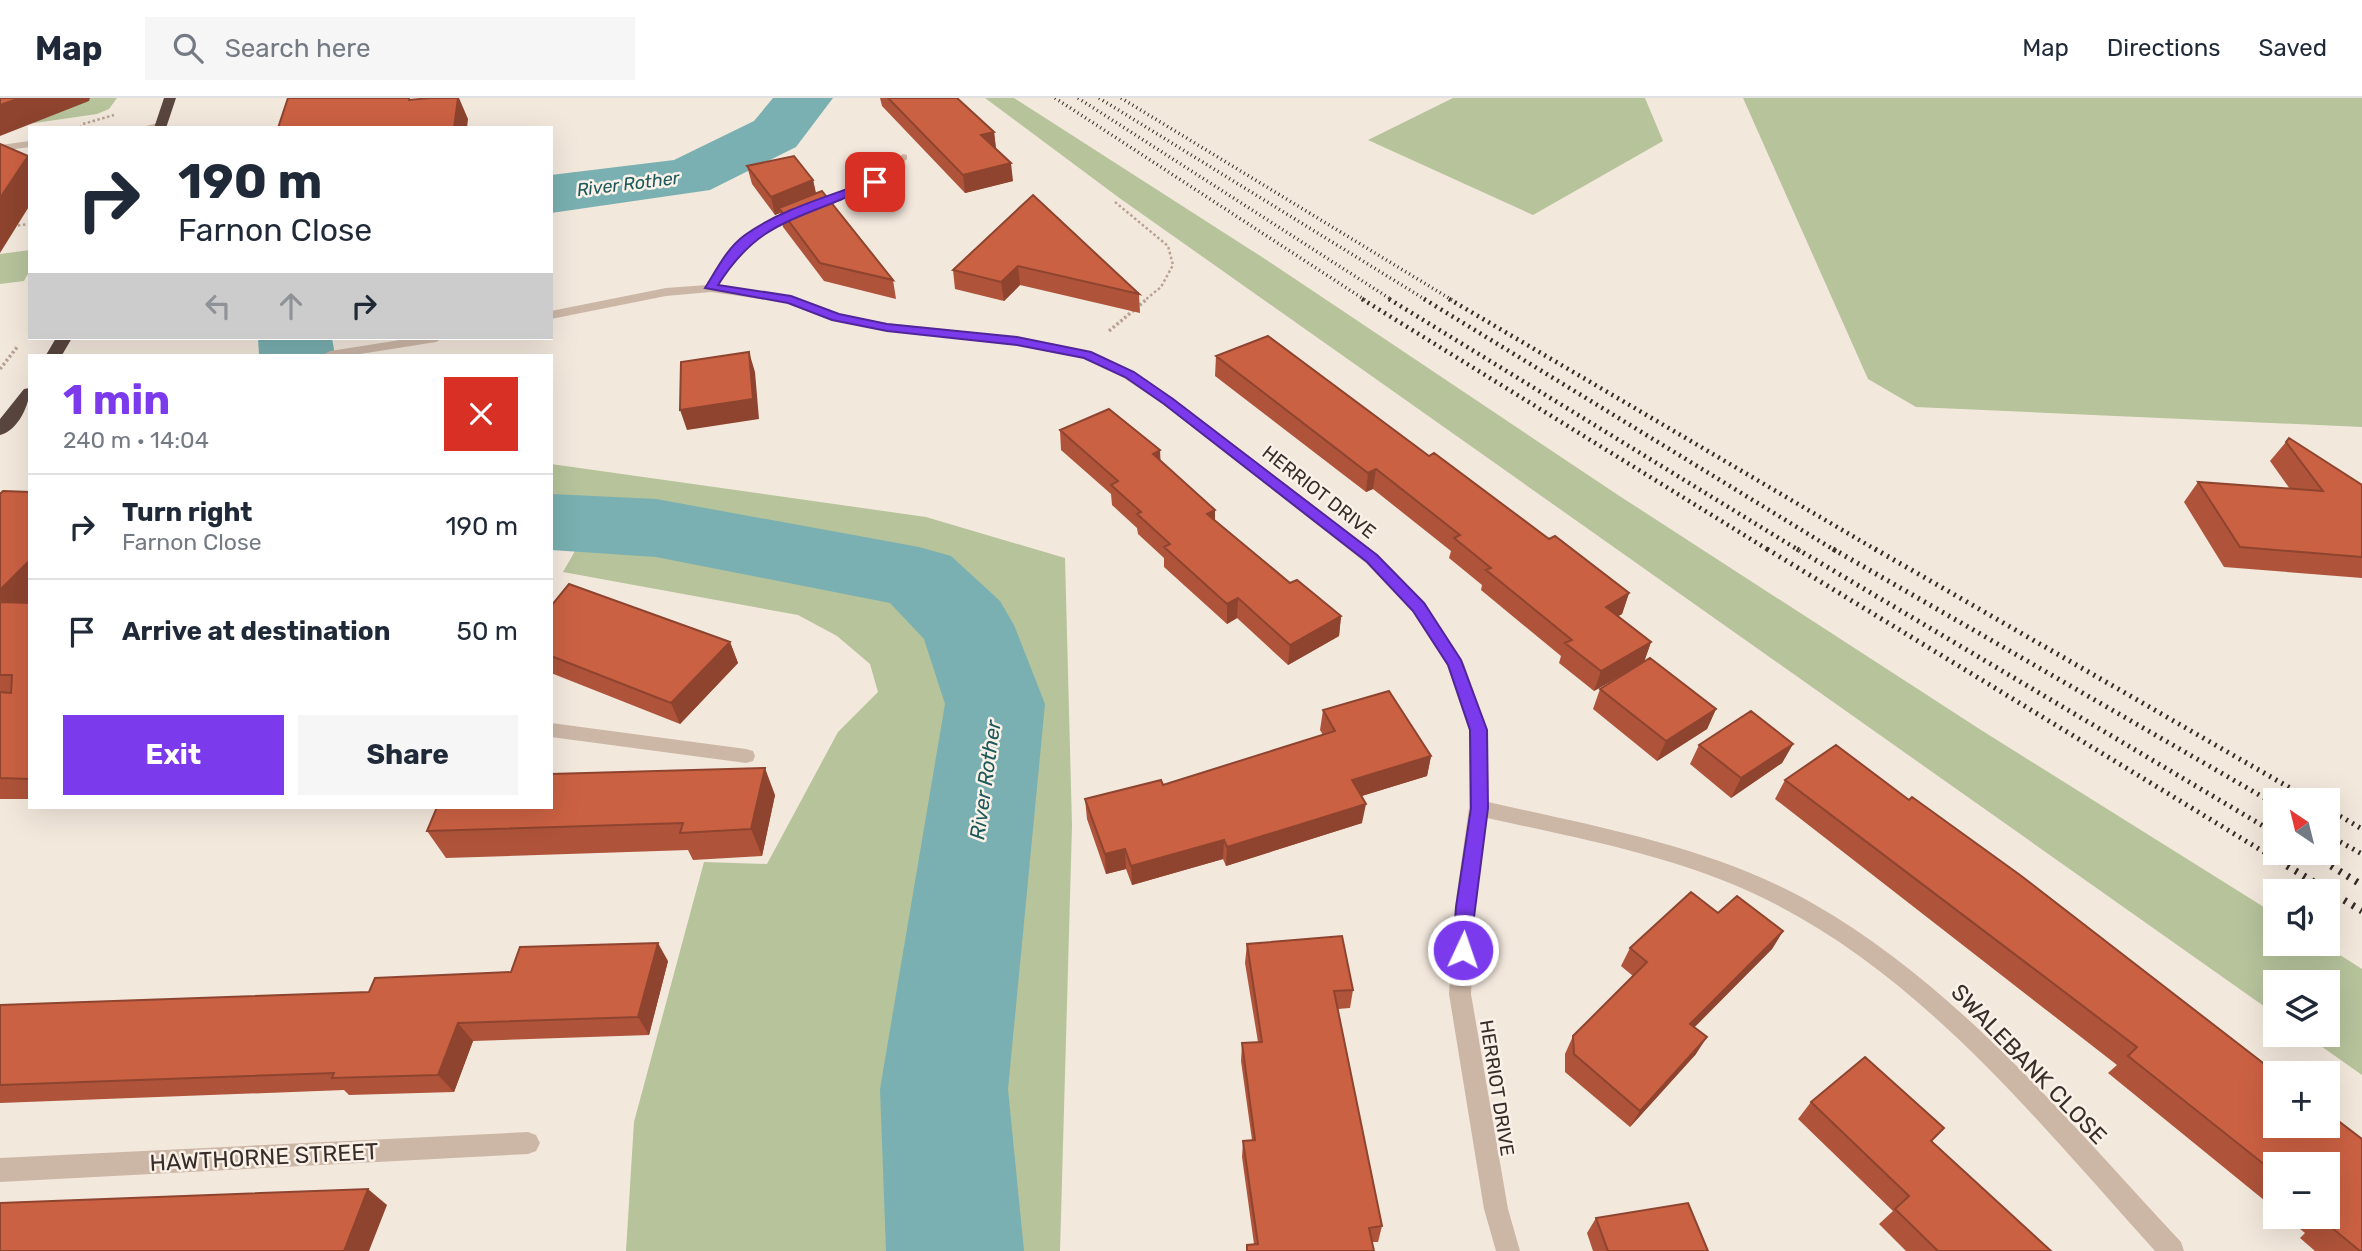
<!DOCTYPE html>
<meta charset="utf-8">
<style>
body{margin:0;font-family:Rubik,sans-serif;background:#f6f6f7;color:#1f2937;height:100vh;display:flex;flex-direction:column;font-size:26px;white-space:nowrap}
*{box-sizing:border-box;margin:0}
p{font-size:23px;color:#747a83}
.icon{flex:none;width:38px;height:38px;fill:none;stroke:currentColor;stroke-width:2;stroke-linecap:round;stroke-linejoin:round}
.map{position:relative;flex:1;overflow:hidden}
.drawer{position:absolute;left:28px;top:256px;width:525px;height:455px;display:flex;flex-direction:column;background:#fff;border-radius:0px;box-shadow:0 7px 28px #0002}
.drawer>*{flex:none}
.hud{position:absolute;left:28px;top:28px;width:525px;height:214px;border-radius:0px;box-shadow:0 7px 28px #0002;background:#fff;color:#1f2937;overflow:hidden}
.needle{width:46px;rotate:325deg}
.controls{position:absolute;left:2263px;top:690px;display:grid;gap:14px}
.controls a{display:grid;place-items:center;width:77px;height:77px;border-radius:0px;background:#fff;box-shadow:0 7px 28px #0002;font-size:35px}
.pin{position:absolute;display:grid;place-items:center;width:60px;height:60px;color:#fff;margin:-30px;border-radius:14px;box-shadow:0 4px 10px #0006}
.me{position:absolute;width:77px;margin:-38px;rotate:3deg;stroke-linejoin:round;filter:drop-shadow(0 0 5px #0008)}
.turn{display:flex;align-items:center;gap:24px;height:147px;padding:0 35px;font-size:32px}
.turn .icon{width:91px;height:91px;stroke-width:2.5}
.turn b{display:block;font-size:49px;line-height:60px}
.lanes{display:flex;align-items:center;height:66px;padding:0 35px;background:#0003;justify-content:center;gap:35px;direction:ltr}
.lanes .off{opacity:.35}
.round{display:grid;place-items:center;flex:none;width:74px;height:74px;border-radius:0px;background:#f6f6f7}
.headline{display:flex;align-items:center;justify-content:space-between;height:119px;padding:0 35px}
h1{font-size:42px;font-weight:700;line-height:52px;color:#7c3aed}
.primary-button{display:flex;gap:14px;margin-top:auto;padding:14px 35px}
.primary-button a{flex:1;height:80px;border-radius:0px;background:#7c3aed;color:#fff;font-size:28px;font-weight:700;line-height:80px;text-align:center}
.primary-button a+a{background:#f6f6f7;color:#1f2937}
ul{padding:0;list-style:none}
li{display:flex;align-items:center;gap:21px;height:105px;padding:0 35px;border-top:2px solid #e0e1e3}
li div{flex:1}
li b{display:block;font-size:26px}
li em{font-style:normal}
header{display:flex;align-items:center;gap:42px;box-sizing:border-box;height:98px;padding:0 35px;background:#fff;border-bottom:2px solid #e0e1e3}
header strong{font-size:33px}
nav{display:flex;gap:38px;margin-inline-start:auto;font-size:24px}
.search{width:490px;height:63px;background:#f6f6f7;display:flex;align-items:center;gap:18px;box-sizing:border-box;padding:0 24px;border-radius:0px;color:#747a83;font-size:26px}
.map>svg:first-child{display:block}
.green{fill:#b6c39b}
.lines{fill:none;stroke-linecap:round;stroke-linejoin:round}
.river{fill:#7ab0b1;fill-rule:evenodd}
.path-far1{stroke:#b8a191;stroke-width:2.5;stroke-dasharray:2.5 2.5;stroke-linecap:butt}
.path{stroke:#b8a191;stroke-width:3.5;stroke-dasharray:2.5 2.5;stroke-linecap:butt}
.minor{fill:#ccb7a7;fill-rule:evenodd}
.highway{fill:#59463f;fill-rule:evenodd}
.rail-far3{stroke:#382d28;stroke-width:3.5;stroke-dasharray:1 3.5;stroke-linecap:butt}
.rail-far2{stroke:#382d28;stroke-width:4.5;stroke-dasharray:2 4.5;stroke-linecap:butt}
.rail-far1{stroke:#382d28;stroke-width:5;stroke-dasharray:2 5;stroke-linecap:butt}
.rail{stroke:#382d28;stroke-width:7;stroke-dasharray:2.5 7;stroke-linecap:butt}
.wall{fill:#af533a}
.shaded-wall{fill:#8e442f}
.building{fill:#cb6143;stroke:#8e442f;stroke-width:2}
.route{fill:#7c3aed;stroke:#51269a;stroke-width:2}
.labels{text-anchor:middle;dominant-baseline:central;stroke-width:5;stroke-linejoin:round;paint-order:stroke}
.far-water-label{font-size:18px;font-style:italic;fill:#1c595b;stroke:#faf2e9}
.street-label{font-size:19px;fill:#382d28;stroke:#faf2e9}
.water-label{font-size:21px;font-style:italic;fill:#1c595b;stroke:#faf2e9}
.near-street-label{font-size:23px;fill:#382d28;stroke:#faf2e9}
</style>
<header>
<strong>Map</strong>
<div class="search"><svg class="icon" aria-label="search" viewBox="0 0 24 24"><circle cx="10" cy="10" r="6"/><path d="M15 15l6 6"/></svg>Search here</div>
<nav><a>Map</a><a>Directions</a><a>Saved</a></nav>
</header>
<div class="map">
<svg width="2362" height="1153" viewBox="0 0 2362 1153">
<rect width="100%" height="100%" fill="#f3e8dc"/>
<!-- green -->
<path class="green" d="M86,0H117L109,11L97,16L0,30V24Z
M985,0H1014L1265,161L1618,397L1981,632L2275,816V845H2321L2362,871V977L2304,936H2328V884H2275V916L1118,99Z
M1453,0H1645L1663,43L1533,117L1368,42Z
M1743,0H2362V329L1916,309L1868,281Z
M30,152V172L24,183L0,186V156Z
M551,366L926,419L1065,460L1072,728L1060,1153H626L634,1024L704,764L767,766L838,634L878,594L870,566L837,538L798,517L563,474L579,446L551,443Z"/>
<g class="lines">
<!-- river -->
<path class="river" d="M773,0H833L796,49L710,92L551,115V77L674,62L754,23Z
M258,240H332L335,257H259Z
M551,396L656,401L919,449L951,458L1000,503L1014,527L1045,606L1008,991L1024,1153H886L880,991L945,606L924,541L890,505L656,459L551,452Z"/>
<!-- path-far1 -->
<path class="path-far1" d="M80,30L83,26L114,17
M1115,104L1168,148L1173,167L1161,189L1145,202
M13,128L30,126"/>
<!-- path -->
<path class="path" d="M1109,233L1147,201
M0,271L18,248"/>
<!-- minor -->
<path class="minor" d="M161,24L166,27L165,29L138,30Z
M30,43V49L0,53V47Z
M903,56L907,57V61L883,83L902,90V94L875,88L778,128L752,143L735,161L719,187L791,198L839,216L887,225L1017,239L1087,253L1134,274L1173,300L1378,457L1424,505L1464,566L1487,632L1488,704C1597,729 1714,749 1812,805C1958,888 2067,1022 2181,1144L2184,1153H2155C2030,1015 1908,859 1732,786C1654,754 1569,738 1487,720L1475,809L1471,896L1508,1111L1520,1153H1496L1484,1111L1449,896L1455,809L1469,710V632L1447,567L1412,513L1366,465L1163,306L1124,280L1083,260L1017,247L887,233L831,222L788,205L711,194L666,198L551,221V213L666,190L707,187L726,156L744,137L770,122L871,82Z
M413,240H443L436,244L354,257H323L330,253Z
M551,625L746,651L753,653L755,658L753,663L746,665L551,639Z
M528,1034L536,1037L540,1045L536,1053L528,1056L0,1084V1060Z"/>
<!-- highway -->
<path class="highway" d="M164,0H176L166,30H154Z
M56,240H72L62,257H46Z
M30,290C30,306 18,333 0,337V321L24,291Z"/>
<!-- rail-far3 -->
<path class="rail-far3" d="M1055,0L1365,202
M1078,0L1392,202
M1099,0L1426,202
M1121,0L1452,202"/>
<!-- rail-far2 -->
<path class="rail-far2" d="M1362,201L1770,453
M1389,201L1800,453
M1424,201L1836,453
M1449,201L1878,453"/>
<!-- rail-far1 -->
<path class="rail-far1" d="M1767,451L2282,765
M1797,451L2275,735
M1833,451L2275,706
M1875,451L2311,702
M2328,711L2362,731
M2328,737L2362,756
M2307,754L2326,765"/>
<!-- rail -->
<path class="rail" d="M2279,763L2362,813
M2323,763L2362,787"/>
</g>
<!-- wall -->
<path class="wall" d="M880,0H957L994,34L996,50L1013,83L965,95L882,8Z
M747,68L813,82L816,95L893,182L896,201L824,183L783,129L780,115L775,117L752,86Z
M1033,97L1139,196L1140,215L1020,187L1004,203L955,191L953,172Z
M1216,258L1429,358L1629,495L1622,516L1618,518L1651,544L1644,564L1594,593L1559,565L1561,558L1481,492L1482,487L1449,460L1451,453L1373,391L1366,394L1215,278Z
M1060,332L1161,363L1215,412V422L1290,485L1341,518L1339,538L1288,567L1237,520L1227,526L1164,469V460L1138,436L1137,430L1112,407L1111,396L1061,352Z
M2286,344L2362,387V480L2224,469L2184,404L2198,384L2290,391L2270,363Z
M30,394V503L28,505H30V701H0V396Z
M551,508L730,544L738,565L680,626L551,575Z
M1600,591L1716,611L1707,631L1657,663L1593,611Z
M1323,612L1431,658L1427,678L1361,698L1362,725L1226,768L1223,761L1132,787L1126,771L1106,776L1087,721L1085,701L1163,687L1323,637L1320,632Z
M1793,646L1782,665L1731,700L1690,666L1699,647Z
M1785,682L2362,1041V1153H2315L2300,1140L2305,1135L2284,1118H2328V1066H2275V1111L2108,975L2117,967L1775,701Z
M775,697L762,758L693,762L688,752L446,760L427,733Z
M1718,815L1783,833L1772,851L1694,929L1696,956L1630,1029L1565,974V956L1573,938L1633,878L1621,868L1630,850Z
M1247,846L1353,892L1350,910L1338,911L1382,1128L1378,1144H1372L1374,1153H1246L1247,1147L1254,1146L1242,1059L1243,1043L1252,1042L1241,963L1242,945L1258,944L1245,865Z
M668,863L649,937L473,943L454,994L349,997L344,992L0,1005V907L369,894L511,874Z
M1811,1004L1931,1043L2051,1153H1906L1879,1126L1893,1113L1798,1021Z
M1596,1120L1708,1153H1593L1587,1135Z"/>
<!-- shaded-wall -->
<path class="shaded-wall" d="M20,0H90L89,3L0,38V7Z
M458,0H459L468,21L467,30H454Z
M994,34L996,52L981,37Z
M28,58L30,61V107L0,155V100Z
M1011,65L1013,83L965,95L963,77Z
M813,82L817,101L779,110L780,115L775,117L771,99Z
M1018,168L1020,187L1004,203L1001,184Z
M749,254L755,274L759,321L687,332L680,312Z
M1160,352L1161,372L1153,356Z
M1376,371L1373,391L1366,394L1368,375Z
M1215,412V432L1207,416Z
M30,462V503L8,526L0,517V492Z
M1629,495L1622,516L1599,529L1606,509Z
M1238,500L1237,520L1227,526V506Z
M1341,518L1339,538L1288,567L1290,547Z
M730,544L738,565L680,626L671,605Z
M1651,544L1644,564L1594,593L1601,573Z
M1716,611L1707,631L1657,663L1666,643Z
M1793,646L1782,665L1731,700L1741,680Z
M1431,658L1427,678L1349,702L1352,682Z
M765,670L775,697L762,758L751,731Z
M1366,706L1362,725L1226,768L1227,749Z
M1224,742L1223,761L1132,787L1131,768Z
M1125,751L1126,771L1106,776L1105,756Z
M1783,833L1772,851L1680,944L1690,926Z
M658,845L668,863L649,937L638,919Z
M458,925L473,943L454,994L438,977Z
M1707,939L1696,956L1630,1029L1640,1013Z
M368,1091L387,1107L369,1153H344Z"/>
<!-- building -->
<path class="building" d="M0,0H20L0,7Z
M288,0H409V2L430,0H458L454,30H278Z
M888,0H957L994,34L981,37L1011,65L963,77Z
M0,46L28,58L0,100Z
M794,58L813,82L771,99L747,68Z
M822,93L893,182L820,165L779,110Z
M1033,97L1139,196L1018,168L1001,184L953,172Z
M1268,238L1429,358L1434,355L1549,441L1555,438L1629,495L1606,509L1651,544L1601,573L1565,545L1572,542L1486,472L1491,470L1454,440L1460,437L1376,371L1368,375L1216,258Z
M749,254L753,301L680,312L681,264Z
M1109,311L1160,352L1153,356L1215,412L1207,416L1290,485L1297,482L1341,518L1290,547L1238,500L1227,506L1164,449L1170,446L1137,416L1141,414L1111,387L1118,383L1060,332Z
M2289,340L2362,387V459L2240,449L2198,384L2323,393L2286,344Z
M3,393L30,394V462L0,492V396Z
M569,486L730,544L671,605L551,558V508Z
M0,504L30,505V681L0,680V594L11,595L12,577H0Z
M1650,560L1716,611L1666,643L1600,591Z
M1389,593L1431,658L1352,682L1366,706L1227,749L1224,742L1131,768L1125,751L1105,756L1085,701L1161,682L1163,687L1335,633L1323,612Z
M1751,613L1793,646L1741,680L1699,647Z
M1836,647L1909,702L1912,699L2020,777L2276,975H2275V1027H2328V1015L2362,1041V1153H2360L2326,1125L2331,1120L2328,1117V1066H2275V1075L2128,958L2137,949L1785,682Z
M765,670L751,731L680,735L683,725L427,733L437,709H551V676Z
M1691,794L1718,815L1737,798L1783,833L1690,926L1707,939L1640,1013L1574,956L1573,938L1647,864L1630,850Z
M1342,838L1353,892L1334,893L1382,1128L1369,1130L1374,1153H1247V1147L1258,1146L1243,1043L1255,1042L1242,945L1262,944L1247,846Z
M658,845L638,919L458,925L438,977L332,980L334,975L0,987V907L369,894L375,880L511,874L520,849Z
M1865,959L1944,1030L1931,1043L2051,1153H1938L1895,1111L1909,1098L1811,1004Z
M368,1091L344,1153H0V1105Z
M1688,1105L1708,1153H1608L1596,1120Z"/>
<!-- route -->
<path class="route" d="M872,82L880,84C870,92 853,96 840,102C783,125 753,132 718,187L791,198L839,216L887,226L1017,239L1091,254L1134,274L1173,301L1377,457L1424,505L1461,562L1487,632L1488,710L1469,858H1456L1453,852L1456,809L1471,710L1470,632L1448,567L1413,513L1367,464L1164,306L1125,279L1084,260L1017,247L887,233L832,222L788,205L705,190C717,171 727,150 745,137C781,111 830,98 872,82Z"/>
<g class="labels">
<!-- far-water labels -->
<g class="far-water-label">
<text transform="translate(628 86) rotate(-7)">River Rother</text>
</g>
<!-- street labels -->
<g class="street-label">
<text transform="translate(1319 394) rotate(38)">HERRIOT DRIVE</text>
<text transform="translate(1497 990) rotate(81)">HERRIOT DRIVE</text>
</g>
<!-- water labels -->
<g class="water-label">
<text transform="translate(985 682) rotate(-82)">River Rother</text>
</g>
<!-- near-street labels -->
<g class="near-street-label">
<text transform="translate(2029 966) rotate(46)">SWALEBANK CLOSE</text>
<text transform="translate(264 1059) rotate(-3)">HAWTHORNE STREET</text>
</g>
</g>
</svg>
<div class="controls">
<a><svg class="needle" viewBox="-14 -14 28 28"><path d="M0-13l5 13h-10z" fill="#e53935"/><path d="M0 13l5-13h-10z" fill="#747a83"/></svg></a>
<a><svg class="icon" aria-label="sound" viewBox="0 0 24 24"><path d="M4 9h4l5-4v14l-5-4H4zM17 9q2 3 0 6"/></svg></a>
<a><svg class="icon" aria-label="layers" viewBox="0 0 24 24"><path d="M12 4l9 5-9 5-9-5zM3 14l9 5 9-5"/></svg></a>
<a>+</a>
<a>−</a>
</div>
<div class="pin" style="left:875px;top:84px;background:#d93025"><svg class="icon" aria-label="arrive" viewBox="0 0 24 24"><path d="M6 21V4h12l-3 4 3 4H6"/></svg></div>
<svg class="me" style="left:1463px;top:852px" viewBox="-20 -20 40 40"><circle r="17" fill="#7c3aed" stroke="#fff" stroke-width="3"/><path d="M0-11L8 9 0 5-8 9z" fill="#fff"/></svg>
<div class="hud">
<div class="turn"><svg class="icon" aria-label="right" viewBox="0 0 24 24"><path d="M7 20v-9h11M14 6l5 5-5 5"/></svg><div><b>190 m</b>Farnon Close</div></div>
<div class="lanes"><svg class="icon off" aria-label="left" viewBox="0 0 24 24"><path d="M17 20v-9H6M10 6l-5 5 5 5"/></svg><svg class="icon off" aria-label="ahead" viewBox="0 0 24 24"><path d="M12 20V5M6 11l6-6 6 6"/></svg><svg class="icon" aria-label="right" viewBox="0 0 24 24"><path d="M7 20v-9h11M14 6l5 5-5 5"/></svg></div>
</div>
<section class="drawer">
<div class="headline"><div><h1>1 min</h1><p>240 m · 14:04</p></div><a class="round" style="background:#d93025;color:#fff"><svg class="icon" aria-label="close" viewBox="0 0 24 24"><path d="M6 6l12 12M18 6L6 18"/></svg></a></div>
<ul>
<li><svg class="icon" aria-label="right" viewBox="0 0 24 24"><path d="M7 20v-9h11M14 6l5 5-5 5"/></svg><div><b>Turn right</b><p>Farnon Close</p></div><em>190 m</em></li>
<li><svg class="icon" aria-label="arrive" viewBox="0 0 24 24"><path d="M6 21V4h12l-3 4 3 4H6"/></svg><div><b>Arrive at destination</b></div><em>50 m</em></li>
</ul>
<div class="primary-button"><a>Exit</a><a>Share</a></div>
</section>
</div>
